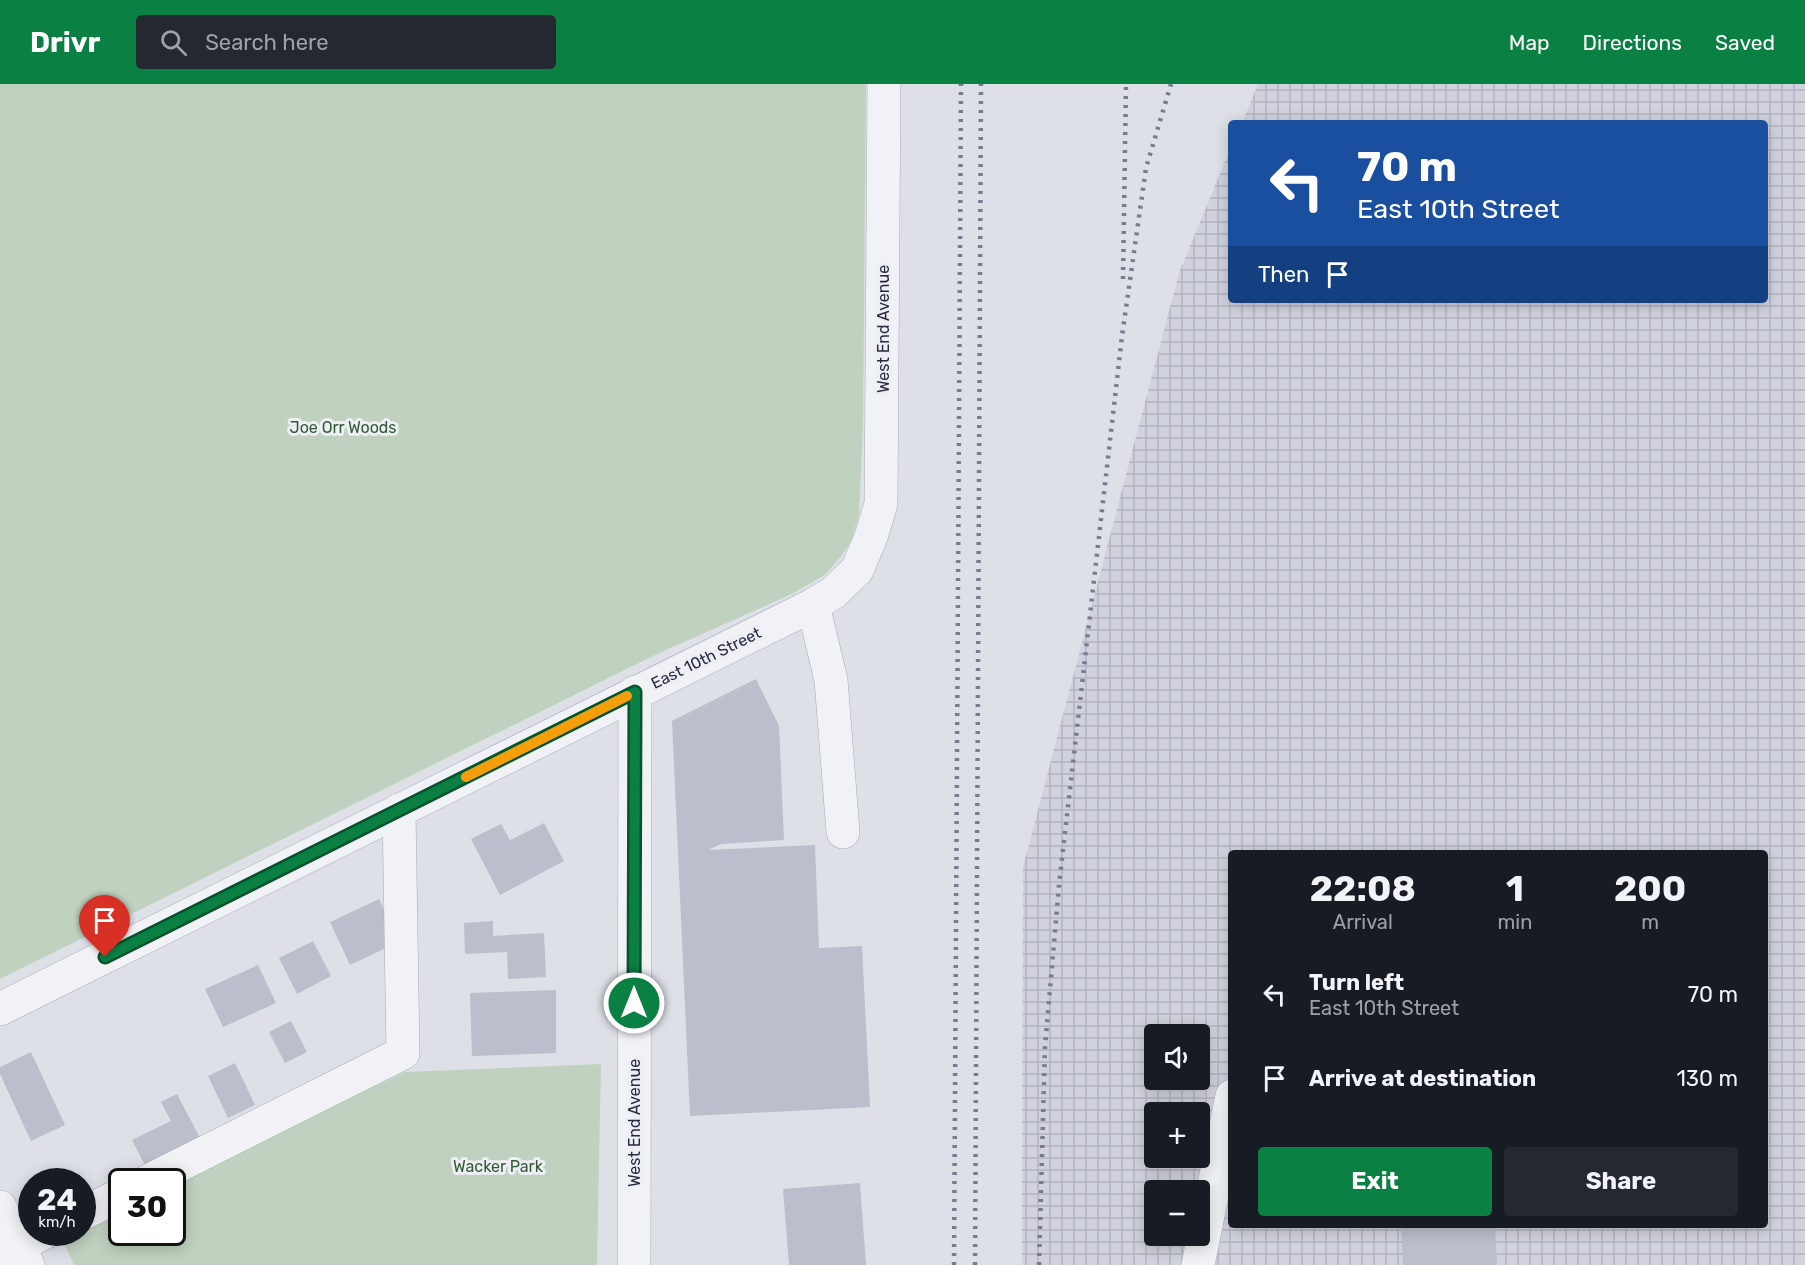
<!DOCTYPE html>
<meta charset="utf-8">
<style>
body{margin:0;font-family:Rubik,sans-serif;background:#242831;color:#f1f3f6;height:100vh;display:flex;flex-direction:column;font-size:22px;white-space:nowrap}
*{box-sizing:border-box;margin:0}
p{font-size:20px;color:#9ea1a6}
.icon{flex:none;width:33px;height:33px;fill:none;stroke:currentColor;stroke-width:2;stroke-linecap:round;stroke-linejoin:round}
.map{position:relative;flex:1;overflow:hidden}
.sheet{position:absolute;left:1228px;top:766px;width:540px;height:378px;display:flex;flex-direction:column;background:#171b24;border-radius:6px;box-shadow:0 3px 15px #0003}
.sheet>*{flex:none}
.top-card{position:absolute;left:1228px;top:36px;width:540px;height:183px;border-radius:6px;box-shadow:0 3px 15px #0003;background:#1a4fa0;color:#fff;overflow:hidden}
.controls{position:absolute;left:1144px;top:940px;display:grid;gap:12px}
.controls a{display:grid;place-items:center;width:66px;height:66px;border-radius:6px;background:#171b24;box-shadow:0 3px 15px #0003;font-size:30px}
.speed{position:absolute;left:18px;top:1084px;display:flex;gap:12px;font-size:30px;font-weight:700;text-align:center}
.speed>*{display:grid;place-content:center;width:78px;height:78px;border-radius:50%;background:#171b24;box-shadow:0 3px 15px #0003;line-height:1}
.speed small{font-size:15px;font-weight:400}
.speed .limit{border:3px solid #111;border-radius:9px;background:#fff;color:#111}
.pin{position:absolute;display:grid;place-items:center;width:51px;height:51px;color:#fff;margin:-62px -26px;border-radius:50% 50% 50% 0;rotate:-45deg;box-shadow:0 0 6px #0007}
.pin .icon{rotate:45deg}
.me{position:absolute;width:66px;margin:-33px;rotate:0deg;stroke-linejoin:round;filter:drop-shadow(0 0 4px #0008)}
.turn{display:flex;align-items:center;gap:21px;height:126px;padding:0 30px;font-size:27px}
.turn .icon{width:78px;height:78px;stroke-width:2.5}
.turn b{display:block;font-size:42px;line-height:51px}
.then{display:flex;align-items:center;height:57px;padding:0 30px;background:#0003;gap:12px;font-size:22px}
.eta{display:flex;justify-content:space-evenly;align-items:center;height:102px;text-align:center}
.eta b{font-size:36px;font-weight:700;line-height:42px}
.primary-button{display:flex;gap:12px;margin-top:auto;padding:12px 30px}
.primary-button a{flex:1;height:69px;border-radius:6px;background:#0b8043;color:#fff;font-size:24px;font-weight:700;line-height:69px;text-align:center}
.primary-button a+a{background:#242831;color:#f1f3f6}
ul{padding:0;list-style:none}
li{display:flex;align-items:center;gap:18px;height:84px;padding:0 30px}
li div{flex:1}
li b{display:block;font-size:22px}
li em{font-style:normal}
header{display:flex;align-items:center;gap:36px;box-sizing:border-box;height:84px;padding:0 30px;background:#0b8043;color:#fff}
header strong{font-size:28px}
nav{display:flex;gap:33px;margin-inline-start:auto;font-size:21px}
.search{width:420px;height:54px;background:#242831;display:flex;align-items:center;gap:15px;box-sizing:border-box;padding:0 21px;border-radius:6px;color:#9ea1a6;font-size:22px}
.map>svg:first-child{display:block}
.industrial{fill:url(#industrial-grid);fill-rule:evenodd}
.park{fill:#c0d2bf}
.building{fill:#bbbecb}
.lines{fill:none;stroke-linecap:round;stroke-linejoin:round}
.minor-casing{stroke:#a7aab5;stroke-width:34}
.minor{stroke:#f1f2f6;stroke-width:33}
.rail{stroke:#777c91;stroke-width:4.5;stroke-dasharray:3 6;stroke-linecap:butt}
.route-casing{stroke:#07532c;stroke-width:15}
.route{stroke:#0b8043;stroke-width:10}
.slow{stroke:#f59e0b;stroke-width:10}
.labels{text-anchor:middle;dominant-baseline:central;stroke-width:6;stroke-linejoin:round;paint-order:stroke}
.street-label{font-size:16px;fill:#272b3f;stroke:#edeff5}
.park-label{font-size:16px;fill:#345b35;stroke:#edeff5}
</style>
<header>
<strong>Drivr</strong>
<div class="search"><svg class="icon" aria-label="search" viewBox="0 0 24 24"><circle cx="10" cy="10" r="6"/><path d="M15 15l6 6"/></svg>Search here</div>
<nav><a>Map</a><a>Directions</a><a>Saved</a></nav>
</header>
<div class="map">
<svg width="1805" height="1181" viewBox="0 0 1805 1181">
<defs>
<pattern id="industrial-grid" width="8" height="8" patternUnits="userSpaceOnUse" patternTransform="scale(1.5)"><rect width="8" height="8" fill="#d0d2dd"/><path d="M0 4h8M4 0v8" fill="none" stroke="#b3b4bf"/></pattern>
</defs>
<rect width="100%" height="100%" fill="#dee0e8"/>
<!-- industrial -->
<path class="industrial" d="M1258,0H1805V1181H1022L1023,783L1179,189L1231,63L1232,216H1766V39H1242ZM1232,770H1766V1142H1232ZM1155,951H1200V996H1155ZM1155,1029H1200V1074H1155ZM1155,1107H1200V1152H1155Z"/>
<!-- park -->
<path class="park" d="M0,0H866L863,341L859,430L852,455L842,471L826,490L792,510L657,570L0,895Z
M601,980L597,1181H74L61,1153L70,1149H82L83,1143L121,1124L122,1149H172L173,1100L405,988Z"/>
<!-- building -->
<path class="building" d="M756,595L779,642L784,756L721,760L708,766L815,761L819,864L862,862L870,1023L690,1032L672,637Z
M544,739L564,777L500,811L471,755L501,740L510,756Z
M379,815L399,858L350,881L330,838Z
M493,837V852L544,849L546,893L508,895L507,868L465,870L464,839Z
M313,857L331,892L297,910L279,874Z
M258,881L276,919L223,943L205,905Z
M556,906V969L472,972L470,909Z
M291,937L307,968L285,979L269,948Z
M31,968L65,1041L31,1057L0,990V983Z
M235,979L255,1021L228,1034L208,992Z
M177,1010L201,1056L147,1085L132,1056L171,1037L161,1018Z
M860,1099L866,1181H789L783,1105Z
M1401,1142H1495L1497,1181H1403Z"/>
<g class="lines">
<!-- minor casing -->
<g class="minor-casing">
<path id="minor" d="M813,521L831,596L843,748
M0,925L813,521L833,509L857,486L871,453L881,420L884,0
M146,1098L403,969L399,726
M0,1123L28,1181
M82,1130L122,1110
M0,1171L44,1149
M634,1181L635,608
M1198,1181L1232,1012"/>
</g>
<!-- minor -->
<use href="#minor" class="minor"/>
<!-- rail -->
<path class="rail" d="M1123,195L1126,0
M954,1181L961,0
M975,1181L981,0
M1039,1181L1045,963L1059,801L1122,252L1146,84L1171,0"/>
</g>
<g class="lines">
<!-- route casing -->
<g class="route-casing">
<path id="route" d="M105,873L635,608L634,919"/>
</g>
<!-- route -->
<use href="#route" class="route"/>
<!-- slow -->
<path class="slow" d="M466,693L627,612"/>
</g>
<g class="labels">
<!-- street labels -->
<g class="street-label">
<text transform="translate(883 245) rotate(-90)">West End Avenue</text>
<text transform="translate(706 574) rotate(-26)">East 10th Street</text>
<text transform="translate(634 1039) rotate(-90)">West End Avenue</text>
</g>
<!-- park labels -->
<g class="park-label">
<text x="343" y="343">Joe Orr Woods</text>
<text x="498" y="1082">Wacker Park</text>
</g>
</g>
</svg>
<div class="controls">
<a><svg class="icon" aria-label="sound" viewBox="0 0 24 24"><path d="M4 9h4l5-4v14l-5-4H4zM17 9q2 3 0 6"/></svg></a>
<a>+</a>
<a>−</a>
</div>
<div class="speed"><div>24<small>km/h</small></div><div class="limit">30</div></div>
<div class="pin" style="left:105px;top:873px;background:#d93025"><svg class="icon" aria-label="arrive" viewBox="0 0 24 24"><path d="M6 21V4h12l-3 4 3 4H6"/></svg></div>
<svg class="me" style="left:634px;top:919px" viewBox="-20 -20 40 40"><circle r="17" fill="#0b8043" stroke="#fff" stroke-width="3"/><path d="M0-11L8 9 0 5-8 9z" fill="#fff"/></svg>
<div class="top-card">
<div class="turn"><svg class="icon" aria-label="left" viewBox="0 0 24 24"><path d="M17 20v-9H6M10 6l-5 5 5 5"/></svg><div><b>70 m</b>East 10th Street</div></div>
<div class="then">Then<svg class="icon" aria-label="arrive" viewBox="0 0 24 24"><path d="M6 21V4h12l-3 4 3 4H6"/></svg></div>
</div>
<section class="sheet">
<div class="eta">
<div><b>22:08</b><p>Arrival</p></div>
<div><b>1</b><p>min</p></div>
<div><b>200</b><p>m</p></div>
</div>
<ul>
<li><svg class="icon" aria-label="left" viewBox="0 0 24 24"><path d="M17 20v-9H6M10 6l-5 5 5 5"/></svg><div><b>Turn left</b><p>East 10th Street</p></div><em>70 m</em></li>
<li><svg class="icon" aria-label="arrive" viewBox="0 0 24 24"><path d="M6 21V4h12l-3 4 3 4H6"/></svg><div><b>Arrive at destination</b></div><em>130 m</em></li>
</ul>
<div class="primary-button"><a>Exit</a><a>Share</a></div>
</section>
</div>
